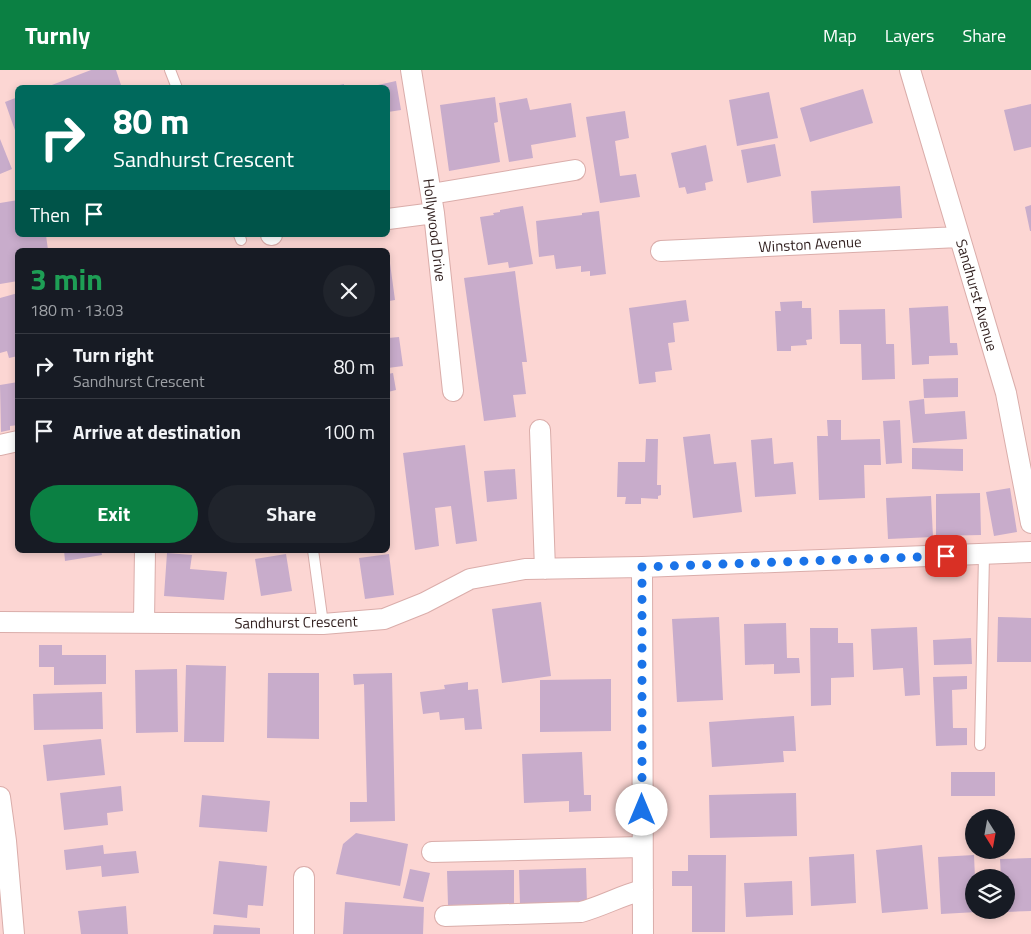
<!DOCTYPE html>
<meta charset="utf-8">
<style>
body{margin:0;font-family:"Titillium Web",sans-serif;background:#20242c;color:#f1f3f6;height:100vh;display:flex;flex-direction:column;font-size:19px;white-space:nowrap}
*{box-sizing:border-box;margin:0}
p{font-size:16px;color:#9ea1a6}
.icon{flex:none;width:28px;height:28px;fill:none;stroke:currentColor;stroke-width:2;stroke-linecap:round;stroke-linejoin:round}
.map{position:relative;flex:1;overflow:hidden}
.side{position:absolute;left:15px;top:178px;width:375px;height:305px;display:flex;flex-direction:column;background:#171b24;border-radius:8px;box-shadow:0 2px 8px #0003}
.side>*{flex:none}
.hud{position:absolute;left:15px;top:15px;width:375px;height:152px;border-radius:8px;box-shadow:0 2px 8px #0003;background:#00695c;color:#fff;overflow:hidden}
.needle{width:32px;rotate:169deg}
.tools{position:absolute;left:965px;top:739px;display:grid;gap:10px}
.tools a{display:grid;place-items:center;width:50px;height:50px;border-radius:50%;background:#171b24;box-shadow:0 2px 8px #0003;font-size:25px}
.pin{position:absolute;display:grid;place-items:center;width:42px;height:42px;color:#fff;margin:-21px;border-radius:10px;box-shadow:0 2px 8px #0006}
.me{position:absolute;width:55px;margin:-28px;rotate:0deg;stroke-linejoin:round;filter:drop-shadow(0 0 4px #0008)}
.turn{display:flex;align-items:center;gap:18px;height:105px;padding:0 15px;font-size:22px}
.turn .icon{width:65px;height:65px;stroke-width:2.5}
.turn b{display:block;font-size:35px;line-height:42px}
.then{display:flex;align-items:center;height:48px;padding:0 15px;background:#0003;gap:10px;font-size:19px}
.round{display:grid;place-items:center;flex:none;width:52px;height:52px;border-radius:26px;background:#20242c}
.head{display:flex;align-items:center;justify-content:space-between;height:85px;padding:0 15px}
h1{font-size:30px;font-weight:700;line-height:38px;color:#1e9e55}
.action{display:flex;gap:10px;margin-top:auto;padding:10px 15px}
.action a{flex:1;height:58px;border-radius:30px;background:#0b8043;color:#fff;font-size:20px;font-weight:700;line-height:58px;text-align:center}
.action a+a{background:#20242c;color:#f1f3f6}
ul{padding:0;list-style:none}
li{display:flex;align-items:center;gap:15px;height:65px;padding:0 15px;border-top:1px solid #363941}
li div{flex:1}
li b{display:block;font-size:19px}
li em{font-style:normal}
header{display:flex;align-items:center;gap:30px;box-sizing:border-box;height:70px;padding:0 25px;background:#0b8043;color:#fff}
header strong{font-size:24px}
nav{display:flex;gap:28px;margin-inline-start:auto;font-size:18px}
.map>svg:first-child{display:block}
.building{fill:#c8accb}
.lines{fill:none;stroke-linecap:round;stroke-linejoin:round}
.service-casing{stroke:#daadaa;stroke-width:12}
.minor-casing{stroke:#daadaa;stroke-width:22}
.service{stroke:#fff;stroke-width:10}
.minor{stroke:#fff;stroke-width:20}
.route{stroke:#1a73e8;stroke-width:9;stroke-dasharray:0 16.2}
.labels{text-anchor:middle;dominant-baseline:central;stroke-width:4;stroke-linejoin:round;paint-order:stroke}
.street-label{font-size:15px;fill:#301f1e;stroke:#fff}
</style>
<header>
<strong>Turnly</strong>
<nav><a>Map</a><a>Layers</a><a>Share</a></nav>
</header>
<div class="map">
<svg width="1031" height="864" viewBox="0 0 1031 864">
<rect width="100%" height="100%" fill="#fcd6d3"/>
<!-- building -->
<path class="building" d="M91,0H116L122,18H44Z
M396,11L401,40L388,42V18L369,17Z
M344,14V18H330V17Z
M863,19L873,53L810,72L800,38Z
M769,22L778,68L737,76L729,30Z
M18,27V66H17L5,32Z
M495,27L498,52L494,53L500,92L449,101L440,35Z
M527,28L530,40L571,33L576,67L531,75L533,88L509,92L499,33Z
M1031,34V77L1014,81L1004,40Z
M625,41L629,68L615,71L620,106L636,104L640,127L600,133L586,47Z
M0,69L12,99L0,104Z
M775,74L781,106L747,113L741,80Z
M706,75L713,111L705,113L706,120L687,124L685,117L679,118L671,83Z
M900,116L902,148L813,153L811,121Z
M18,130V165H46L48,180H18V211L0,214V133Z
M1031,135V161H1030L1025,137Z
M523,136L533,194L509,198L508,192L488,195L480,147L494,145L493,143L500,142V140Z
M599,141L606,204L590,206V201L581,202V196L556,199L554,185L539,187L536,151L582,145V143Z
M389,186L395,230L389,231L390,240L388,241V187Z
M515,201L527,292H522L526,324L513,325L516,347L484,351L464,208Z
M18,223V286L9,288L7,281L0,283V228Z
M686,230L689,251L673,253L675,272L668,273L672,300L655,302L656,312L639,314L629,238Z
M802,231V238H811L812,269L806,270L807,275L791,276V281H777L775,241H781L780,232Z
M948,236L950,273H957L958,285L929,286V294L912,295L909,238Z
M885,239L886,274H894L895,309L862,310L861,274H840L839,240Z
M399,267L403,296L388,298V268Z
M393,303L396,320L388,322V304Z
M958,308V327L924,328L923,309Z
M18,312V355L10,356V360L1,362L0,315Z
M924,329L925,344L965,341L967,369L913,373L909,331Z
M827,350H841V370L880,369L881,395H864L865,428L819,430L817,366H828Z
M900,350L902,393L886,394L883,351Z
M710,364L714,394L736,392L742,442L693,448L683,367Z
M772,368L774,394L793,392L796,424L755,427L751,370Z
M646,369H658L657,415H661V425L658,426V429L641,428V434H625L626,427H617L618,392H645Z
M465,375L477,471L456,474L451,436L435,438L439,476L415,480L403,383Z
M912,378L963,379V401L912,399Z
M515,399L517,429L487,432L484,401Z
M1010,418L1017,462L994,466L986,422Z
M980,423L981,465L936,466V424Z
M931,426L933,467L888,469L886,428Z
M64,480H101L102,485L65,491Z
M167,483L192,485L190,499L227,502L224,530L164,526Z
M286,484L292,521L261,526L255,489Z
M389,484L394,525L365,529L359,488Z
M541,532L551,606L502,613L492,539Z
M719,547L723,630L677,632L672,549Z
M998,547L1031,548V592H997Z
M786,553L787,588H799L800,603L774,604V594L745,595L744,554Z
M917,557L920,625L905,626L903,598L873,600L871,559Z
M810,558H838V573H853L854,607L831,608V635L811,636Z
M971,568L972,594L934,595L933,570Z
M39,575H62V585H106V614L54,615V597H39Z
M186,595L226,596L224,672H184Z
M177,599L178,662L136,663L135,600Z
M268,603H319V669L267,668Z
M392,603L395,751L350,752V732H367L364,614L354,615L353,604Z
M967,606V619L952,620L953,658H967V675L936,676L933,607Z
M611,609V661L540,662V610Z
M468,612V620L478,619L482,659L465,660L464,648L440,650L439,642L423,644L420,622L445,619L444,615Z
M102,622L103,659L34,660L33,624Z
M794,646L796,681H783L784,692L712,697L709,652Z
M101,669L105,705L47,711L43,675Z
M582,682L584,725H591V741L569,742V731L524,733L522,684Z
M951,702H995V726H951Z
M121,716L123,741L107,743L108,755L64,760L60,723Z
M796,723L797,766L710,768L709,725Z
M202,725L270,731L267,762L199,757Z
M356,763L408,774L400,816L336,804L343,774Z
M103,775L104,784L136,781L139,803L102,807L101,796L66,800L64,780Z
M922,775L928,839L882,843L876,780Z
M854,784L856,833L811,836L809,787Z
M688,785H726L725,862H692V816H672V801H688Z
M974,785L975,808H974V840H977V842L941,844L938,787Z
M1031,788V841L1006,842V808H1001L1000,789Z
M219,791L267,796L263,836L248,835L247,848L213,844Z
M586,798L587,833L520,835L519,800Z
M410,799L430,803L423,832L403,828Z
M514,800V834L448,835L447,801Z
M792,811L793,845L746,847L744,813Z
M345,832L424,837L423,864H343Z
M126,836L128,864H81L78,841Z
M214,855L260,858V864H213Z"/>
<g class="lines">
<!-- service casing -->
<g class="service-casing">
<path id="service" d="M170,0L177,18
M239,165L241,170
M313,480L323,554
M980,675L984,485"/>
</g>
<!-- minor casing -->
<g class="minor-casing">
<path id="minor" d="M411,0L434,143L453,321
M910,0L1006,323L1031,453
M431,124L575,100
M388,149L434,143
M271,165H272
M661,181L959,167
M540,360L545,499
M0,375L18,371
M642,497L643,864
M0,552L323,554L384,549L424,533L470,509L525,499L642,497L1031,482
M144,552L145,480
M0,727L6,771L14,864
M432,782L641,777
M304,807V864
M445,846L581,842C603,836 622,825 643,820"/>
</g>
<!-- service -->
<use href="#service" class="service"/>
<!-- minor -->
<use href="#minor" class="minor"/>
</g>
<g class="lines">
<!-- route -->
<path class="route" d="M642,740V497L946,486"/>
</g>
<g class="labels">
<!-- street labels -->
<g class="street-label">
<text transform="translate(435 160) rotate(83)">Hollywood Drive</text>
<text transform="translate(810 174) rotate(-3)">Winston Avenue</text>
<text transform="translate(977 225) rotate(74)">Sandhurst Avenue</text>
<text transform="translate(296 552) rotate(-1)">Sandhurst Crescent</text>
</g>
</g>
</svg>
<div class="tools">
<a><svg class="needle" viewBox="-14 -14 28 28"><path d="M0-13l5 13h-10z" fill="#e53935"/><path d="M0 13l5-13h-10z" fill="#9ea1a6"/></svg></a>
<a><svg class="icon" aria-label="layers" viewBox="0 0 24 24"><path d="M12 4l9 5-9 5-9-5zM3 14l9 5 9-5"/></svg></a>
</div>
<div class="pin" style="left:946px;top:486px;background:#d93025"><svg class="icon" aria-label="arrive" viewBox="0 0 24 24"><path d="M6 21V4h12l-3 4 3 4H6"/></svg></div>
<svg class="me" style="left:642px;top:740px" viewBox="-20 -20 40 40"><circle r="19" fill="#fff"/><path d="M0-13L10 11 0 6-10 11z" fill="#1a73e8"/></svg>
<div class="hud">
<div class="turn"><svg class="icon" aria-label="right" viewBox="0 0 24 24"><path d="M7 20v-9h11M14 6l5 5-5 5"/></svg><div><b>80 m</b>Sandhurst Crescent</div></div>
<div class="then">Then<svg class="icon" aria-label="arrive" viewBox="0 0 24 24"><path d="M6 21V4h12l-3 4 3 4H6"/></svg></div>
</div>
<section class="side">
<div class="head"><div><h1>3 min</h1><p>180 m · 13:03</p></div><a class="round"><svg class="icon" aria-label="close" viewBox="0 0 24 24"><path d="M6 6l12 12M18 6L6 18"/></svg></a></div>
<ul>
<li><svg class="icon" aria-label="right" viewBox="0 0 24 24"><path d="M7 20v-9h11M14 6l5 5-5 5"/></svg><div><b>Turn right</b><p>Sandhurst Crescent</p></div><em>80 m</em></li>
<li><svg class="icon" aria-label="arrive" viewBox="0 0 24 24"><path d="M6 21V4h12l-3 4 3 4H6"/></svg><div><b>Arrive at destination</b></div><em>100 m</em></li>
</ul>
<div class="action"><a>Exit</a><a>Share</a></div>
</section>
</div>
